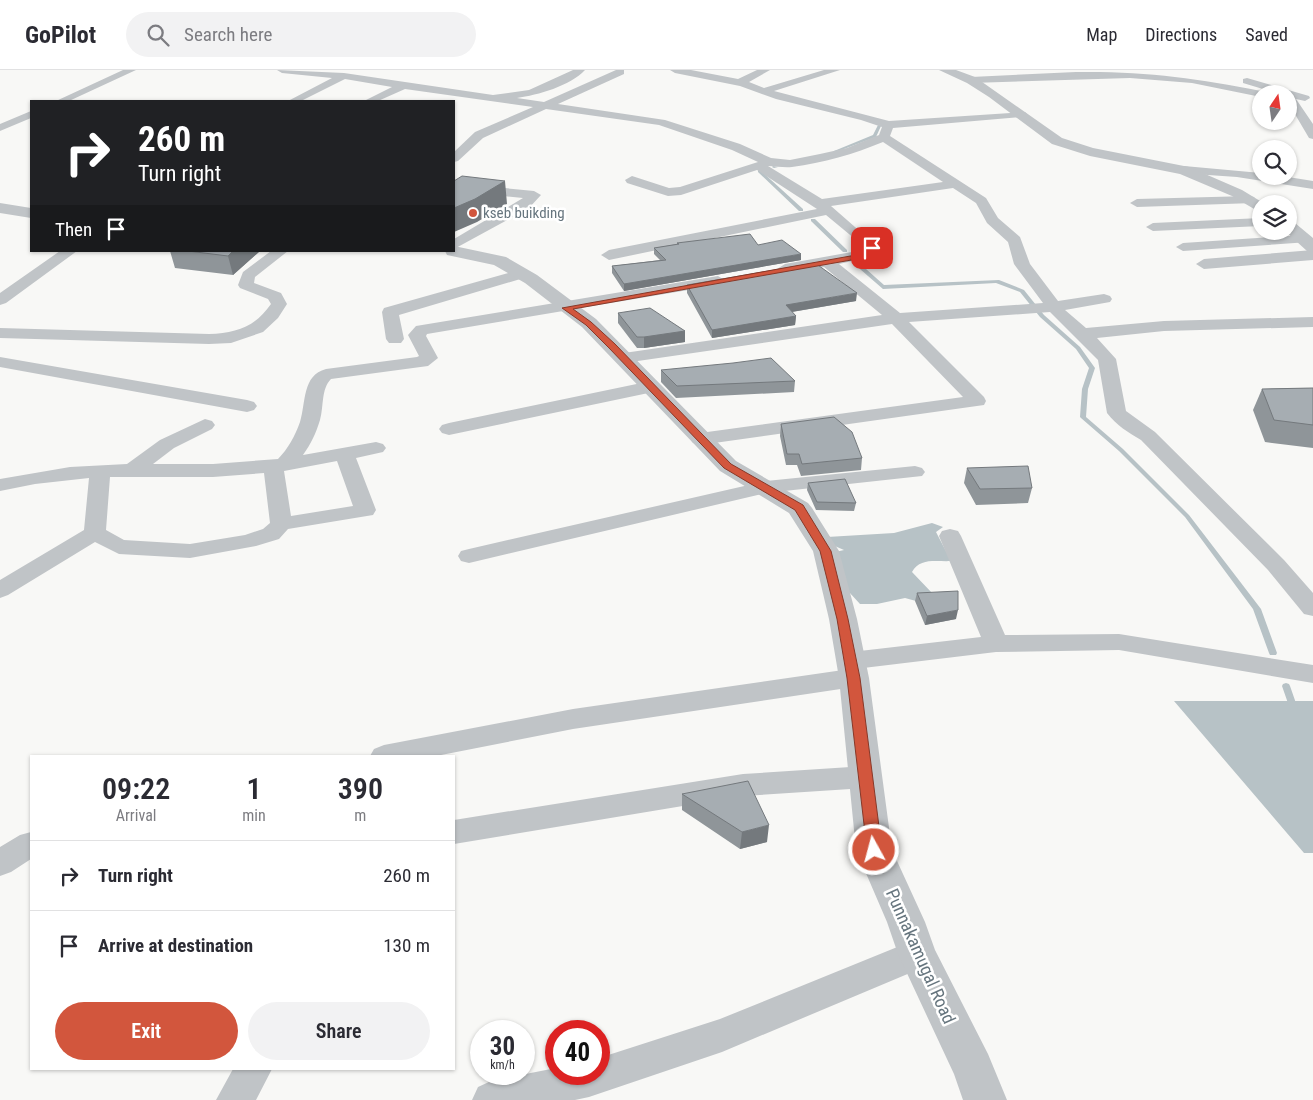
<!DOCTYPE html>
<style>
body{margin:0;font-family:"Roboto Condensed",sans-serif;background:#f2f2f3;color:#2b2b33;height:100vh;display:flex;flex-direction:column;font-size:19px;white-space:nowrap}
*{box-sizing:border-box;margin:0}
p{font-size:16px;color:#7c7c81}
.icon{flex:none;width:28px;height:28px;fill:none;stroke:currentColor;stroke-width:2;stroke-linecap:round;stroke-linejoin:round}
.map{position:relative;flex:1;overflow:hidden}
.drawer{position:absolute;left:30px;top:685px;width:425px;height:315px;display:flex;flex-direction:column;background:#fff;border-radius:0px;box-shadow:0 1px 4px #0004}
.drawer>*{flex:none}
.hud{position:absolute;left:30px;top:30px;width:425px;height:152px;border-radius:0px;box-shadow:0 1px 4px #0004;background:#202124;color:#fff;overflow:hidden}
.needle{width:32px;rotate:13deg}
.buttons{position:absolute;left:1252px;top:15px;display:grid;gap:10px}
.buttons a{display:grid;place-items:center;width:45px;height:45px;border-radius:50%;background:#fff;box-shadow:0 1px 4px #0004;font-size:25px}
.speed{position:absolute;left:470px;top:950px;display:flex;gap:10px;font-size:25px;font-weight:700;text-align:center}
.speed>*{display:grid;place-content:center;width:65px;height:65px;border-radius:50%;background:#fff;box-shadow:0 1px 4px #0004;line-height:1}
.speed small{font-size:12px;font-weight:400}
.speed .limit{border:8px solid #d22;background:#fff;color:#111}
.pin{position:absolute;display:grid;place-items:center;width:42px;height:42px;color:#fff;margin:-21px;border-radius:10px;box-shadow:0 2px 8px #0006}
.me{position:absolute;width:55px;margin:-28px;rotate:353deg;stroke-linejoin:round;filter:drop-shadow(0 0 4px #0008)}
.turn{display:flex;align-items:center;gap:18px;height:105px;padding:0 25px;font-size:22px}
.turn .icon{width:65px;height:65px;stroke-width:2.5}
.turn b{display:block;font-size:35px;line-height:42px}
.then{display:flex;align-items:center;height:48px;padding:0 25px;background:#0003;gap:10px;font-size:19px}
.eta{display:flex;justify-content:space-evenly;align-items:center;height:85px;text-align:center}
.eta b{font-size:30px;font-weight:600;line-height:35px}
.cta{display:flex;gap:10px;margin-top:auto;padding:10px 25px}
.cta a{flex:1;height:58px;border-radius:30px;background:#d2563d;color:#fff;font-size:20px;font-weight:600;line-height:58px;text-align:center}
.cta a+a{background:#f2f2f3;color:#2b2b33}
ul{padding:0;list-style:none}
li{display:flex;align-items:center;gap:15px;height:70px;padding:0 25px;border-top:1px solid #e1e1e2}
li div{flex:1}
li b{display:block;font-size:19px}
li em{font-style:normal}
header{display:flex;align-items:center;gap:30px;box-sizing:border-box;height:70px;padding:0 25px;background:#fff;border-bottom:1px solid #e1e1e2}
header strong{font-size:24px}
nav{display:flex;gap:28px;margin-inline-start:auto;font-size:18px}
.search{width:350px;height:45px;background:#f2f2f3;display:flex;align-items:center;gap:12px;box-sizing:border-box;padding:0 18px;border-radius:28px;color:#7c7c81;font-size:19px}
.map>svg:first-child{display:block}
.water{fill:#b7c2c6}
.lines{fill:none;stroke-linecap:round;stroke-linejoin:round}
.stream{fill:#b7c2c6;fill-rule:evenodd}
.minor{fill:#c0c4c7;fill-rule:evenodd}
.tertiary{fill:#c0c4c7;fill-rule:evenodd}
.wall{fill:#8f9599}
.shaded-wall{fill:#74797d}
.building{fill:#a6adb2;stroke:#74797d}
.route{fill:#d2563d;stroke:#883828}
.poi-dot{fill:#d2563d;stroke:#fff;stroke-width:2}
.labels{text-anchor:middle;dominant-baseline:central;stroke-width:5;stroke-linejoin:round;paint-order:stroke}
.far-poi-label{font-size:15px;fill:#66757e;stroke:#fff;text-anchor:start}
.street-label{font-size:18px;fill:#66757e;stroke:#fff}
</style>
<header>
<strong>GoPilot</strong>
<div class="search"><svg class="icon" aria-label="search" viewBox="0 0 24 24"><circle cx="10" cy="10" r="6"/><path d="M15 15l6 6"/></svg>Search here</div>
<nav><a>Map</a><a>Directions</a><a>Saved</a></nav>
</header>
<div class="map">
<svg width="1313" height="1030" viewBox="0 0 1313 1030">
<rect width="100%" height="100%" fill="#f8f8f6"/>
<!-- water -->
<path class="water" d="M932,453L943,457L936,462L951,491C937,492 920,487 912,502L933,524L916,531L905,528L877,534H860L838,510L831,483L844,480L830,474L827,467L894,463Z
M1174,631H1313V783H1304Z"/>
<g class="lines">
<!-- stream -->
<path class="stream" d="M878,55L881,56L876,67L836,82L834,81L873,65Z
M773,96L778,97L774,98L772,97Z
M758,100H760L803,139V141H799L758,102Z
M811,149H815L847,180V182H843L811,151Z
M853,191H857L884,215L999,210L1024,220L1044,245L1080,277L1095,298L1088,319L1086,347L1123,379L1189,445L1261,539L1277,583L1276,585H1270L1269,583L1253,539L1185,447L1119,381L1081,348L1080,347L1082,319L1089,298L1076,279L1040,247L1020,222L996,213L883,219L853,193Z
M1286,613L1289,614L1290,616L1298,639L1297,641H1291L1290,639L1282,616L1283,614Z"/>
<!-- minor -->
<path class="minor" d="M123,0H136L69,31H56Z
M277,0L344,3L493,25L529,20L573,0H585C570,16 538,25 517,28L544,32L616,0H624V4L558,34L665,50L740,74L771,88L790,90L820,84L847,78L879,65L882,57L861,50L776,29L740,16L675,3L670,0H691L738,9L757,0H770L749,12L764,18L824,0H840L774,21L889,51L1025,42L1027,44L1021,47L893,58L890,66L986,128L998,148L1020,167L1030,194L1058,231L1104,224L1110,226L1112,229L1110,232L1065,240L1086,258L1164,251L1313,247V257L1164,261L1097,268L1116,289L1126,341L1155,362L1284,490L1313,523V546L1304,544L1268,500L1141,370C1129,363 1116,355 1107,343L1098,290L1050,242L909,252L984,327L986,331L984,335L700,375L693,373L690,369L693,365L700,363L963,327L892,254L624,293L618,292L615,288L618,284L624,283L882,245L824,197L785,204L777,199L785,194L863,180L855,169L826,145L609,190L601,185L609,180L817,139L757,100L681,125L668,126L627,113L625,110L632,106L669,118L680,117L758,92L732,80L659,55L546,39L483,68L458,91L454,92V82L475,62L533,37L405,19L378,31H364L392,17L345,9L301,31H288L332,8L282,3ZM883,72L943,112L822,129L768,96C776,96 784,98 792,97C823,93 854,84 883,72ZM953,118L976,133L987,153L1008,172L1014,194L1043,233L900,243L839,194L874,186L879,178L831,136Z
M1076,2C1143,1 1196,8 1261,21L1266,24H1261V27L1192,13L1130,8L971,13L966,10L971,7Z
M1247,8L1309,26L1310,28L1305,31L1296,29L1313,54V69L1309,68L1289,34V24H1279L1243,13V9Z
M31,41V48L0,61V54Z
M1184,96L1261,103V106H1282L1313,111V119L1237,107L1179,103L1178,100L1179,97Z
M454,113L534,121L541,125L529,138L454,179V169L523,128L454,121Z
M1249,126L1254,127L1256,130L1254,133L1137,137L1130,133L1137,129Z
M1261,148V156L1153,161L1146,157L1153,153Z
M1304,165L1311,169L1309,172L1183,181L1176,177L1183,173Z
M1313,180V190L1204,199L1196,194L1204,189Z
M60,181H77L6,233L0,235V223Z
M271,181H288L255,207L254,213L281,223L287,234L278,248L263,262L231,273L209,274L0,268V258L209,264C236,263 255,257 271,234L268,229L240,218L238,215L243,202Z
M522,199L527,201L530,204L527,207L399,245L404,269L401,273H389L386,269L382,242L384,238Z
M718,206L726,211L724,214L427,264L426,266L438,288L428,296L331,309C321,319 324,336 320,350C316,363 311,374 303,385L376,372L383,374L386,378L383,382L356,388L376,440L373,445L288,459L279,469L256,476L190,488L119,484L95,472L8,525L0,528V510L84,460L89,408L35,414L0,421V409L70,397L127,394L160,370L205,349L212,351L215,355L212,359L174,378L153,394H213L278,389C288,379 295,366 300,352C306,333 302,305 326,299L417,287L419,286L408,265L416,256ZM337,391L353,436L291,446L284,401ZM264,403L270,453L263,459L245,465L190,474L124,470L106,460L110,407H213Z
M0,287L247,330L254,332L257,336L254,340L247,342L0,297Z
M651,311L658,313L660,317L658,321L449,365L442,363L439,359L442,355L449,353Z
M915,396L922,398L925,402L922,406L766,423L469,493L461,491L458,486L461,481L469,479L766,411Z
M950,459L958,461L961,466L1005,565L1119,564L1313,595V613L1119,580L996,582L855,599L863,602L867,608L863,614L854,617L573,659L436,686H370L374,679L384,675L573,639L850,599L842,597L838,591L842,585L851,582L981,567L939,466L942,461Z
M866,696L876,699L880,707L876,715L866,718L743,726L454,774V750L743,704Z
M31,762V789L11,802L0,806V777L20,765Z
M917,869L929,873L934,884L929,895L722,982L589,1027L575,1030H472L478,1017L491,1011L556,998V1004H599V988L720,949Z
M233,999H272L256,1030H216Z"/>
<!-- tertiary -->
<path class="tertiary" d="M939,0H956L975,7L1062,68L1093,78L1189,97L1242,120L1265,134H1261V143L1232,126L1180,104L1090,86L1052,74L989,27L967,13Z
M0,133L31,138V148L0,143Z
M1289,151L1295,153L1313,168V182L1307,181L1285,161H1289Z
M454,176L506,187L537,205L596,249L736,391L808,433L812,438L839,481L857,549L869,608L892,780L925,852L935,880L988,984L1007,1030H963L954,1004L898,884L887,852L856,780L839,608L829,549L813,481L789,443L720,401L582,257L525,213L494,195L447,185L445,181H454Z"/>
</g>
<!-- wall -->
<path class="wall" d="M677,173L758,175L801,190L624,221L612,203V196L660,190L654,184V178L677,174Z
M170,181H260L233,205L175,198Z
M687,215L856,231L792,242L796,246L795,255L712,268L687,223Z
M618,243L685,261V272L644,278H637L618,253Z
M661,300L795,311L794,322L676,328L661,312Z
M1313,318V378L1265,372L1253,340L1262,319Z
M781,354L862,388L861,400L801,406L797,395H786L780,366Z
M967,398L1032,418L1028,433L976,435L964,413Z
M808,413L856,433L854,441L816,440L807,420Z
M917,523L956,549L925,555L915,531Z
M682,724L767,772L740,779L682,740Z"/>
<!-- shaded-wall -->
<path class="shaded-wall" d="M505,111L507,134L477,152L454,162V138Z
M233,181H260L233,205L228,186Z
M801,184V190L624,221V214Z
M857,223L856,231L785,243L786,235Z
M796,246L795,255L712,268V260Z
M685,261V272L644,278V267Z
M958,540L956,549L925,555L927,546Z
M769,755L767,772L740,779L742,762Z"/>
<!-- building -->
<path class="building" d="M462,106L505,111L475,129L454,138V111Z
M750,164L758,175L782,170L801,184L624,214L612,196L666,190L654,178L679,174L677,173Z
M188,181H233L228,186Z
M815,193L857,223L786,235L796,246L712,260L687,215Z
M650,238L685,261L644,267H637L618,243Z
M771,288L795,311L677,316L661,300L733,293Z
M1313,318V355L1274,350L1262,319Z
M834,347L852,362L862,388L802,394L799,384H787L781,354Z
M1028,396L1032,418L980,419L967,398Z
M845,409L856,433L817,432L808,413Z
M958,521V540L927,546L917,523Z
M748,711L769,755L742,762L682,724Z"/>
<!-- route -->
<path class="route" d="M869,176L875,178L872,184L857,189L573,239L591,252L615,274L731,394L803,435L831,481L848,549L860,608L882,780L879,784L874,786L869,784L867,780L847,608L837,549L820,481L795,440L724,398L609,278L586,255L562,238L856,185L866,181Z"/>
<!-- markers -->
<circle class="poi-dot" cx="473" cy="143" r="5"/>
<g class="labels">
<!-- far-poi labels -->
<g class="far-poi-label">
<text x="483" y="143">kseb buikding</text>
</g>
<!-- street labels -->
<g class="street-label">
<text transform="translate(921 886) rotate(66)">Punnakamugal Road</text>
</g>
</g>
</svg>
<div class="buttons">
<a><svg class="needle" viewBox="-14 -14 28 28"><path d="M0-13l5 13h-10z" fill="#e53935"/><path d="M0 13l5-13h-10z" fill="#7c7c81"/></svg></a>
<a><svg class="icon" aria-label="search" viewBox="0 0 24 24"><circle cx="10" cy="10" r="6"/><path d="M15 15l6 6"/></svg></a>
<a><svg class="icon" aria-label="layers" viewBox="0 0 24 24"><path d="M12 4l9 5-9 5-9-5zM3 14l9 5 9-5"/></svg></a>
</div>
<div class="speed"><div>30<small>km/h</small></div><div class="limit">40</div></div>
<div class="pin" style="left:872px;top:178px;background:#d93025"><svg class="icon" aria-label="arrive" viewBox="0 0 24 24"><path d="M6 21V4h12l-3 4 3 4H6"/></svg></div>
<svg class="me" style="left:874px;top:780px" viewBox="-20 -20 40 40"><circle r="17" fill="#d2563d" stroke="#fff" stroke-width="3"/><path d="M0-11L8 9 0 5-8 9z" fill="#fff"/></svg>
<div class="hud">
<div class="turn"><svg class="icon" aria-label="right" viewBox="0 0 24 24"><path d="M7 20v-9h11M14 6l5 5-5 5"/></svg><div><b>260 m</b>Turn right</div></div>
<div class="then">Then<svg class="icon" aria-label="arrive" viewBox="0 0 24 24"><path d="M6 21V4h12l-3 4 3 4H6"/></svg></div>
</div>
<section class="drawer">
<div class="eta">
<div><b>09:22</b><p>Arrival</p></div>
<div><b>1</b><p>min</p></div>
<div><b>390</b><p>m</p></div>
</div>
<ul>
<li><svg class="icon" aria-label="right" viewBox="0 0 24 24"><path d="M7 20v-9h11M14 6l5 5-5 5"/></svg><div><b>Turn right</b></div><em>260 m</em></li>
<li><svg class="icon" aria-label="arrive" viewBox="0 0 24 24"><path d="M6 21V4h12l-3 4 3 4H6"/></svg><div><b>Arrive at destination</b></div><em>130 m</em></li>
</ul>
<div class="cta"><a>Exit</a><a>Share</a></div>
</section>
</div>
